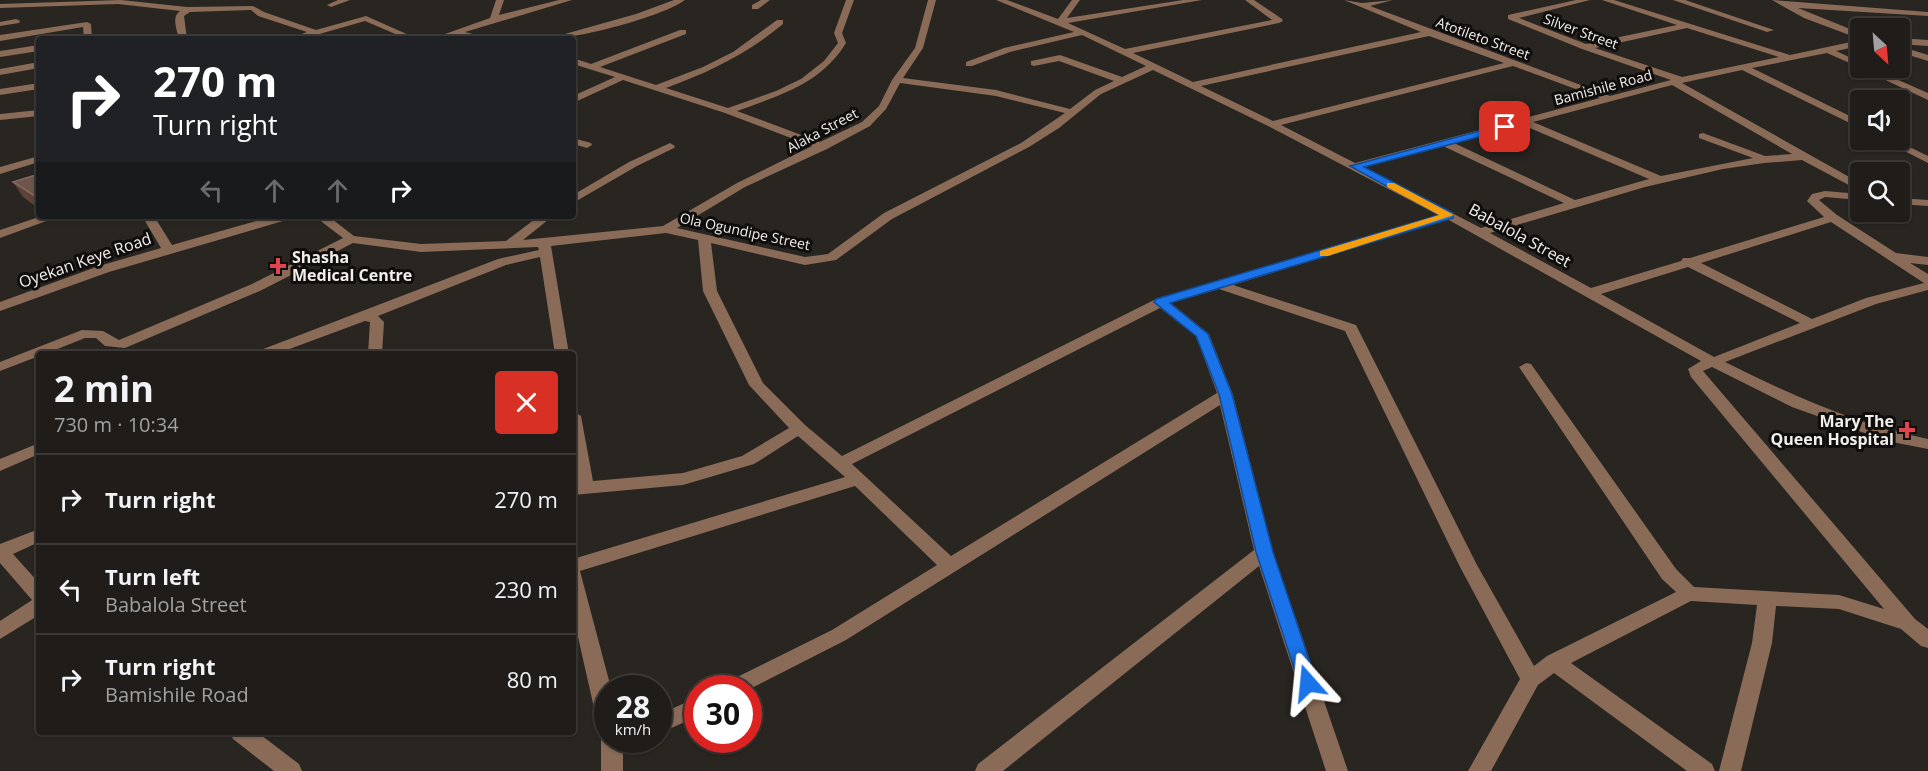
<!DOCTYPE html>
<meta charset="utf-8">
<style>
body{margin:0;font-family:"Open Sans",sans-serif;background:#2c2926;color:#f1f3f6;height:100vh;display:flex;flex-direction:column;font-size:22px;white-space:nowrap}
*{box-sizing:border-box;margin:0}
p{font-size:20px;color:#a1a1a2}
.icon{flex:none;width:33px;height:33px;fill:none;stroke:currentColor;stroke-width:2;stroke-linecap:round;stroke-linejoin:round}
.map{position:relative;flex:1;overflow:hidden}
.panel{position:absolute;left:36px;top:351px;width:540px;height:384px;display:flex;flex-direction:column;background:#1f1c19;border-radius:6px;box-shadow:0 2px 4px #0004,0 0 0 2px #3c3a38}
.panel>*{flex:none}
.guide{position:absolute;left:36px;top:36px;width:540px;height:183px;border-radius:6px;box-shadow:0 2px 4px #0004,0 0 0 2px #3c3a38;background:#202124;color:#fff;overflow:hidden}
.needle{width:39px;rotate:154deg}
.controls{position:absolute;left:1850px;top:18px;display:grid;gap:12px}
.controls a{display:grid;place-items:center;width:60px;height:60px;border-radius:6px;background:#1f1c19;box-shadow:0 2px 4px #0004,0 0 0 2px #3c3a38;font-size:30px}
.speed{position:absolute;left:594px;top:675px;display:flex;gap:12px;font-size:30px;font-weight:700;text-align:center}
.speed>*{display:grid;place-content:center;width:78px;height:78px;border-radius:50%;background:#1f1c19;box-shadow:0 2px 4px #0004,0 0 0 2px #3c3a38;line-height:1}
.speed small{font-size:15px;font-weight:400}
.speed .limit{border:9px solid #d22;background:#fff;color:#111}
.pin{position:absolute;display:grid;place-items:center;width:51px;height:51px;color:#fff;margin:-26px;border-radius:12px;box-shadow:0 3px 9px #0006}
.me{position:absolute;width:66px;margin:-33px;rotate:342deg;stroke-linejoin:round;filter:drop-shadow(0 0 4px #0008)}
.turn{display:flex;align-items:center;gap:21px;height:126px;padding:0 18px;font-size:27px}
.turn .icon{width:78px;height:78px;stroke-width:2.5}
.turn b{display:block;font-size:42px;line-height:51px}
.lanes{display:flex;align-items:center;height:57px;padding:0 18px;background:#0003;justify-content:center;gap:30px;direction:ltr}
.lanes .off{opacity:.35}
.round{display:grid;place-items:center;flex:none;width:63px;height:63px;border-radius:6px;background:#2c2926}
.summary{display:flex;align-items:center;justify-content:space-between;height:102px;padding:0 18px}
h1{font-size:36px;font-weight:700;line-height:45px}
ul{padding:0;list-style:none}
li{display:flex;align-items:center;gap:18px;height:90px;padding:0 18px;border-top:2px solid #3c3a38}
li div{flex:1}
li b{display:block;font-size:22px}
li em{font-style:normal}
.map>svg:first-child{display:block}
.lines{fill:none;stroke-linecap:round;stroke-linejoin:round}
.minor{fill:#896b57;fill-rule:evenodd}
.wall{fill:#5e4237}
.shaded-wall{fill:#422f26}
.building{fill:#6e544a;stroke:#826c64;stroke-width:1.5}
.route{fill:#1a73e8;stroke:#114b97;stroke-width:1.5}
.slow{fill:#f59e0b}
.health-dot{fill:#e0444e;stroke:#100e0d;stroke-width:2}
.labels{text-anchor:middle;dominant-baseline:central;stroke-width:6;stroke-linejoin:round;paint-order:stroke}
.far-street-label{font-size:14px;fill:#f1eeec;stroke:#100e0d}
.street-label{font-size:16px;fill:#f1eeec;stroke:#100e0d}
.poi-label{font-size:16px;font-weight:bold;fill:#f1eeec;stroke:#100e0d;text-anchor:start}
</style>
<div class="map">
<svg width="1928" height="771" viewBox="0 0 1928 771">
<rect width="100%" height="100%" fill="#292521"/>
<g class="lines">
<!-- minor -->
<path class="minor" d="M121,0L187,7L253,6L264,12L316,30L366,16L418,39H407L365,21L302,39H289L307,32L258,16L251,10L190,12L184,16L187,39H179C177,30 171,17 180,11L118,4L0,8V4Z
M338,0H350L331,7L327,5Z
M496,0H504L499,15L559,0H572L465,32L492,39C481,39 464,34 456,35C447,35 440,39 431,39L490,18Z
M674,0H685C662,17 576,39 547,39L636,14Z
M761,0H770L758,9H752V5Z
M846,0H854L842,33L846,43C821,84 780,95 737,111L820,142L862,122L879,106L892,80L915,48L928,0H936L923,48L903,78L996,90L1070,109L1095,90L1114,81L1059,61L1034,66L1031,65V61L1060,55L1122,77L1146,66L1082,35L1010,52L972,66H966V62L1004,48L1074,32L996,0H1007L1058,19L1072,0H1080L1067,18L1183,0H1202L1068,23L1125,49L1272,20L1245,0H1254L1282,19L1283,21L1279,23L1133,53L1193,82L1421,32L1344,0L1362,3L1393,0L1370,6L1610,96L1671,80L1582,49L1508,19V15L1576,0H1590L1519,18L1586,44L1677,25L1602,0H1614L1790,55L1860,40V46L1836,51L1860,62L1861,68L1827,53L1752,68L1860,121V128L1742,70L1682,83L1860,183V191L1802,160L1764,163L1723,169L1645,187L1490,233L1591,288L1681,261L1683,258H1690L1824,217L1807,201L1812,194L1825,191L1860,194V200L1825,197L1819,200L1837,215L1896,253L1928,257V265L1910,263L1928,274V290L1876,304L1725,362C1791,395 1855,424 1928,439V449L1887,441L1792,407L1712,367L1703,371L1915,619L1928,629V648L1921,646L1901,629L1839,609L1776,606L1772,643L1741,771H1719L1752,643L1757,605L1691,601L1571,663L1712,764L1715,771H1687L1554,673L1538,685L1491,771H1468L1520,679L1459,565L1345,331L1219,289L1171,303L1209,334L1233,395L1273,552L1348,771H1326L1259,566L1003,771H975L978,764L1254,550L1220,405L846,640L748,690V688H724L727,682L832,630L937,565L855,486L580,571L611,688H608V730L600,727L597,721L573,615V559L845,477L798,436L754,464L683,485L573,495V483H577L573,462V411L581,416L593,481L683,473L742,456L789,428L749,385L703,291L698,240L666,233L551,246L569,354H555L540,257L506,265L378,316L384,322L382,354H368L370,322L365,321L276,354H256L258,351L498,259L539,250L538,247L421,252L353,243L262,290L125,348L105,346L96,338H85L45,354H39V356L0,371V362L82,330L103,331L119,340L252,284L343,238L314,216H328L354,236L421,244L506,241L539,216H553L523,240L663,226L737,183L812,146L725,113L623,80L573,103V96L615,77L573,64V58L591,64L680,30H686V34L600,67L656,85L703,67L733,52L777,20H783V24C747,54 709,72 666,88L728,108L776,91L801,79L824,61L838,43L834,33ZM1687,28L1779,57L1682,77L1595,48ZM1429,36L1504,63L1273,121L1201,86ZM1513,66L1600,98L1355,163L1281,125ZM1153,70L1268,126L1438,215L1156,299L842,456L805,425L763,383L717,291L711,243L805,265L836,260L892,219L1029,147L1059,128L1101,94ZM900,83L996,96L1065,113L1021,143L884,213L828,254L805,257L677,228L745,187L827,149L870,126L886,109ZM1672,85L1792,154L1765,156L1703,133L1699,134V138L1753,158L1661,176L1533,122ZM1523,125L1649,179L1575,200L1454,143ZM1443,146L1564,203L1481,228L1363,167ZM1447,219L1701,361L1688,369L1691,377L1884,609L1839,595L1694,587L1676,569L1531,364L1526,363L1519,367L1662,579L1676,592L1547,656L1534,666L1477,565L1356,325L1233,285ZM1831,222L1924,283L1866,298L1812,319L1701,263ZM1688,267L1800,323L1714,357L1601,294ZM1160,308L1196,336L1217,393L951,556L852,464Z
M1673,0H1685L1774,30L1767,32Z
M1772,0L1928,12V16L1798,8L1860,33V39L1804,18Z
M16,19L20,21L19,23L0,26V22Z
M87,22L91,24L92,39H84L83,27L0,41V35Z
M1899,38L1928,40V46L1899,44Z
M39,45V51L0,57V51Z
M1899,46L1928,55V61L1899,52Z
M39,62V68L0,75V69Z
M1860,68H1871L1928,93V100Z
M39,83V89L0,95V89Z
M39,110V116L0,120V114Z
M573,138L591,143L592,145L587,148L573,144Z
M1883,140H1895L1928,156V163Z
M670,143L675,146L674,148L637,166L573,203V195L629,162Z
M39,156V162L0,174V167Z
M1899,198L1928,200V206L1899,204Z
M42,216H60L0,238V230Z
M142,216H154L172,245L273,216H292L290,219L109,272L0,311V302L99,266L161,248Z
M39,443V454L0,471V459Z
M39,529V542L13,554L39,583V615L0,639V621L32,600L0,563V544Z
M698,697V716L658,734V715Z
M230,732H257L299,764L302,771H274L233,739Z
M608,732V740H639L636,747L623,753V771H601V740Z"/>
</g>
<!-- wall -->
<path class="wall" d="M39,174V209L23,197L13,182Z"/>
<!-- shaded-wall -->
<path class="shaded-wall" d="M39,195V203L35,196Z"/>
<!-- building -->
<path class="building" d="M39,174V195L35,196L13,182Z"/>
<!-- route -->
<path class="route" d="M1505,124L1510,127L1509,129L1364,167L1453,213V218L1170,303L1208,334L1232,394L1273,552L1317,683L1314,689L1308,691L1301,689L1256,552L1219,394L1196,336L1154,302L1156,299L1439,215L1350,166Z"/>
<!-- slow -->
<path class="slow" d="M1387,183H1394L1454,215L1328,256H1320V251L1439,215L1387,187Z"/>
<!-- markers -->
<g class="health-dot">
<path d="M275 257h6v6h6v6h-6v6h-6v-6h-6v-6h6z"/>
<path d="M1904 421h6v6h6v6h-6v6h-6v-6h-6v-6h6z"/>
</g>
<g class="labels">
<!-- far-street labels -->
<g class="far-street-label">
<text transform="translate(1581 31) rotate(20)">Silver Street</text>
<text transform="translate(1483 38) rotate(20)">Atotileto Street</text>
<text transform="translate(1603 87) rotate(-15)">Bamishile Road</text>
<text transform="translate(822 130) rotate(-28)">Alaka Street</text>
<text transform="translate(745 231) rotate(12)">Ola Ogundipe Street</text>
</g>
<!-- street labels -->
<g class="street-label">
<text transform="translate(1520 235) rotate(29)">Babalola Street</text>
<text transform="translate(85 260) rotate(-19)">Oyekan Keye Road</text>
</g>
<!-- poi labels -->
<g class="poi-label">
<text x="292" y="257">Shasha<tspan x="292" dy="18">Medical Centre</tspan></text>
<text x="1894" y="421" text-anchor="end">Mary The<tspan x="1894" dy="18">Queen Hospital</tspan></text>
</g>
</g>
</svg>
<div class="controls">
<a><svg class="needle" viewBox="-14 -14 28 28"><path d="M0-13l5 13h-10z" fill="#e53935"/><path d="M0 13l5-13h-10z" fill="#a1a1a2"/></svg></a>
<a><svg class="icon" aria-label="sound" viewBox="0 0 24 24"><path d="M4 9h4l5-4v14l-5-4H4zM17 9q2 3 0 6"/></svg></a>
<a><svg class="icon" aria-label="search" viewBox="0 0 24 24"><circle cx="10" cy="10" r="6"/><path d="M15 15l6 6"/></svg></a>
</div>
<div class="speed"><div>28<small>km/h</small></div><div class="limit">30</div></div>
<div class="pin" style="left:1505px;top:127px;background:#d93025"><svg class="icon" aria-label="arrive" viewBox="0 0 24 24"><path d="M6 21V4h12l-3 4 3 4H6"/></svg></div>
<svg class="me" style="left:1308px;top:683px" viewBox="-20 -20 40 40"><path d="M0-17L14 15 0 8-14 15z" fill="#1a73e8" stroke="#fff" stroke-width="4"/></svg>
<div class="guide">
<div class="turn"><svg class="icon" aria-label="right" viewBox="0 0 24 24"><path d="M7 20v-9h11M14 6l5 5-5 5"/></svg><div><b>270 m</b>Turn right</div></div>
<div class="lanes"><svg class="icon off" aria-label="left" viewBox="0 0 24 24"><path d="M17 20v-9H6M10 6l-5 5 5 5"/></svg><svg class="icon off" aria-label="ahead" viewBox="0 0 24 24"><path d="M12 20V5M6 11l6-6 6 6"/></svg><svg class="icon off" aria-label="ahead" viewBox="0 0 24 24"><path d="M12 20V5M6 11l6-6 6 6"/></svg><svg class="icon" aria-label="right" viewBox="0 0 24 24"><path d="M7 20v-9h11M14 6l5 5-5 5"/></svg></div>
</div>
<section class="panel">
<div class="summary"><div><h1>2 min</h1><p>730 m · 10:34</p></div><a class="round" style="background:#d93025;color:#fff"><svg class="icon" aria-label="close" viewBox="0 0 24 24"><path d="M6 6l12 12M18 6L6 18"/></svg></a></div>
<ul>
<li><svg class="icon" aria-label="right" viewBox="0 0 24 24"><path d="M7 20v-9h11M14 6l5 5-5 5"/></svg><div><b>Turn right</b></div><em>270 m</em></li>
<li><svg class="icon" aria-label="left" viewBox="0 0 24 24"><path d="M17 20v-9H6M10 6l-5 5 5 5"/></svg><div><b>Turn left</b><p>Babalola Street</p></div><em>230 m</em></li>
<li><svg class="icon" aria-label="right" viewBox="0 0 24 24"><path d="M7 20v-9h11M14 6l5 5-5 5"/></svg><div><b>Turn right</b><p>Bamishile Road</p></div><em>80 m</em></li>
</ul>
</section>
</div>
